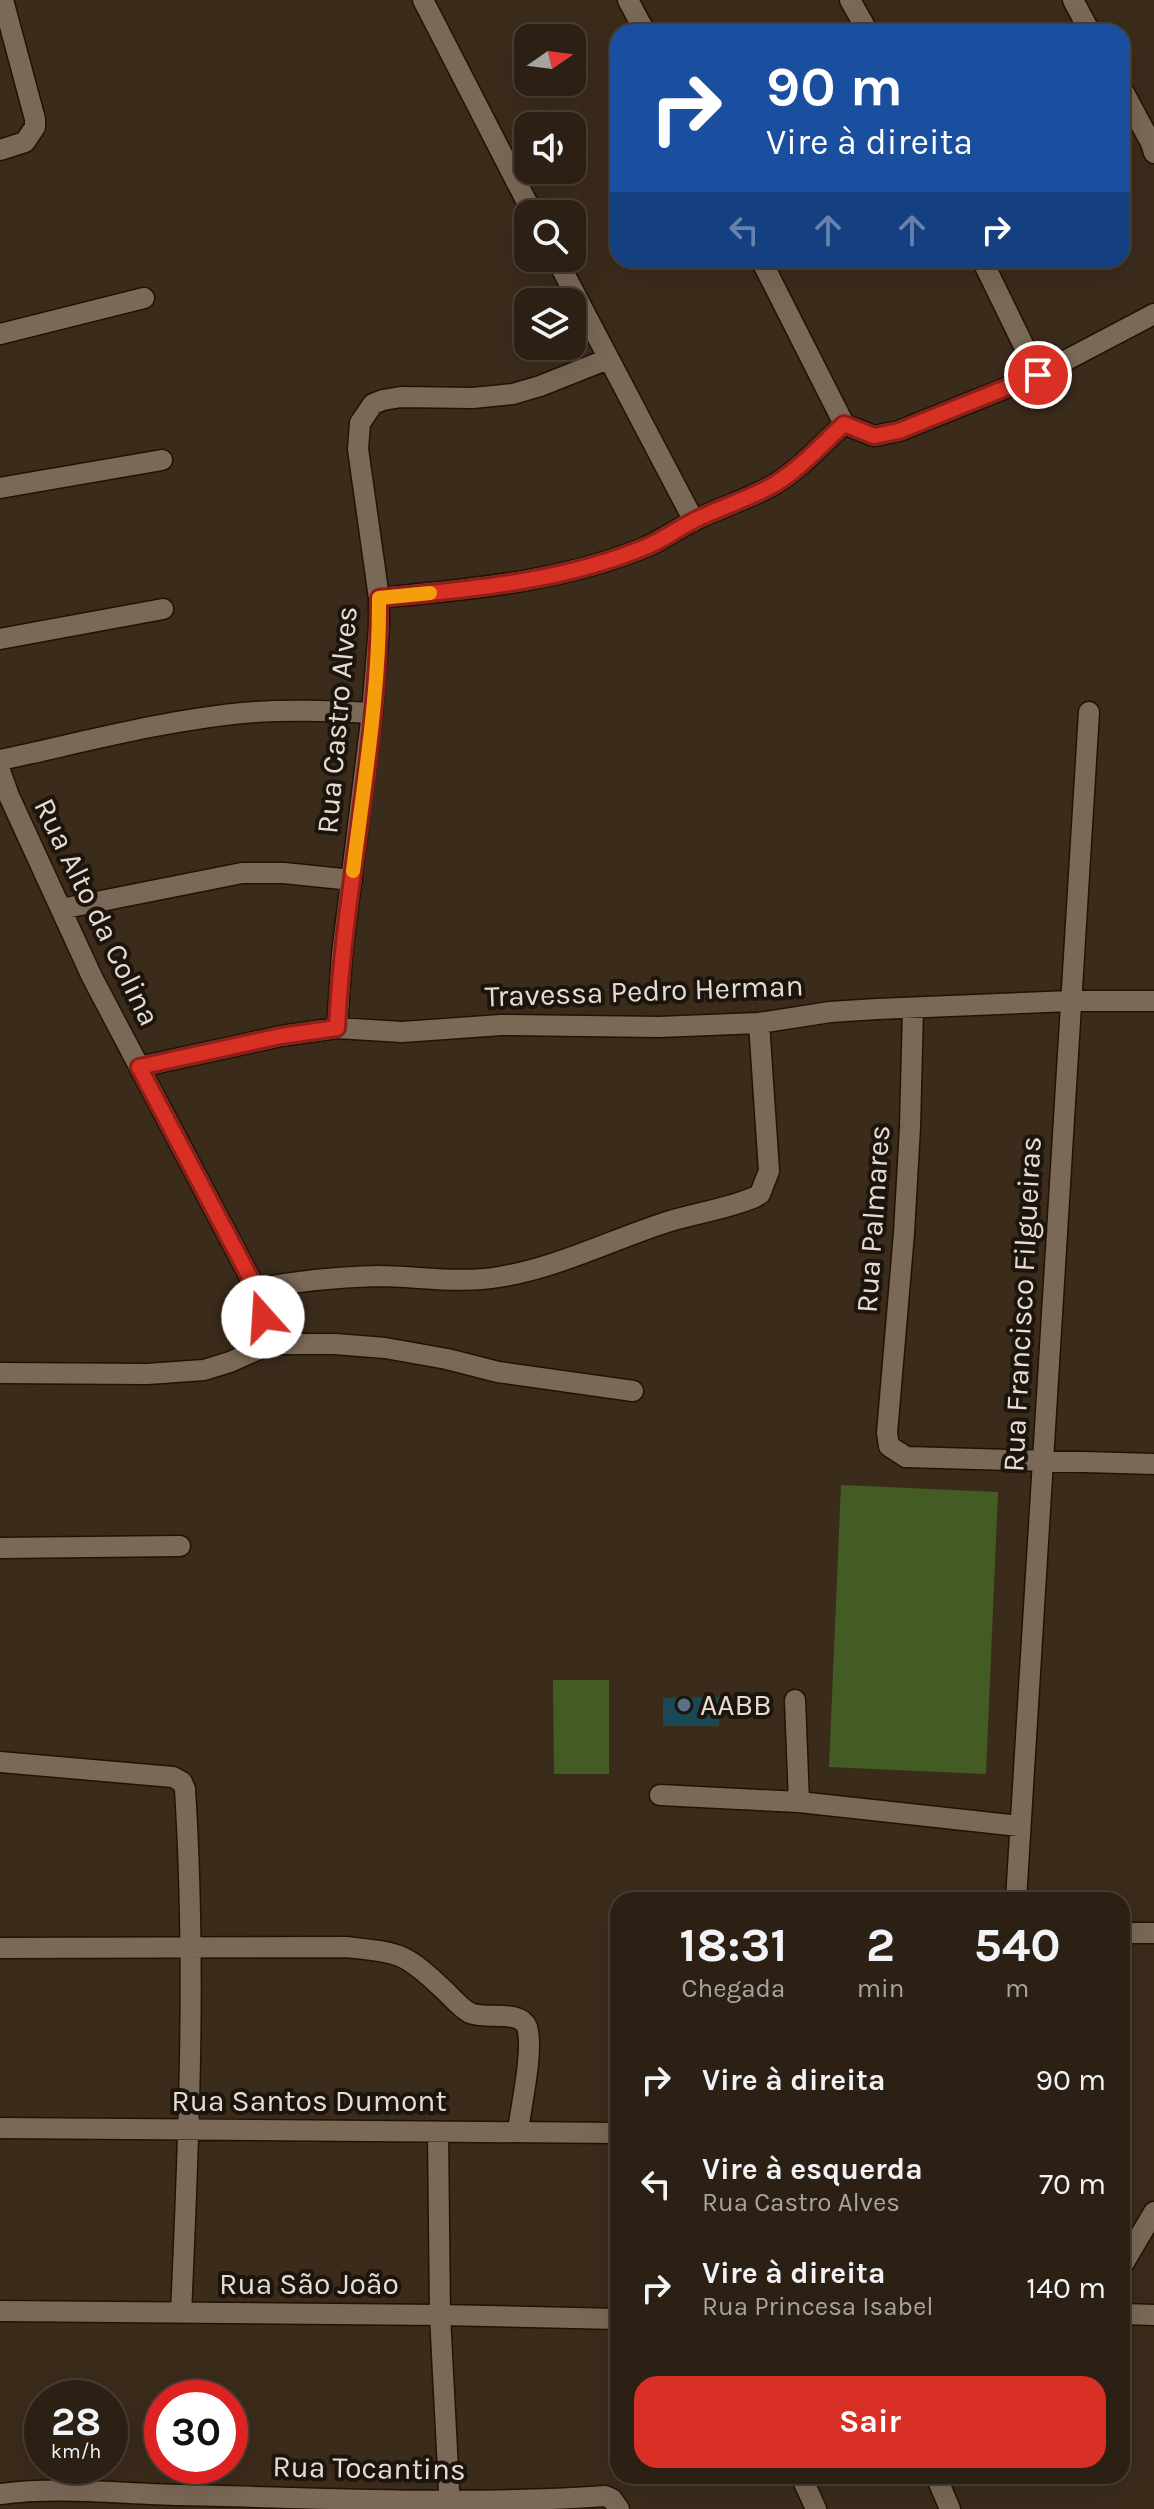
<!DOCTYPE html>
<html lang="pt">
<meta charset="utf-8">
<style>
body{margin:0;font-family:Karla,sans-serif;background:#382d22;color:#f1f3f6;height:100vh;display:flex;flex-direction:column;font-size:30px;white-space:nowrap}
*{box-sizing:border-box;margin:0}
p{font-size:26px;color:#a6a3a0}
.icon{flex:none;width:44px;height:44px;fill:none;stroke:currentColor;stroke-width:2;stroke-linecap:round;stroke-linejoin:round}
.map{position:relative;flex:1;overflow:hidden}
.details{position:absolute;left:610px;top:1892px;width:520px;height:592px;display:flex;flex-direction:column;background:#2c2014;border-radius:24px;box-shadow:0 8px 32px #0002,0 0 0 2px #483e34}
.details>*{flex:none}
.banner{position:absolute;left:610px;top:24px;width:520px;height:244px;border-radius:24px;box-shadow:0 8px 32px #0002,0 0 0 2px #483e34;background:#1a4fa0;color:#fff;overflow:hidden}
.needle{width:52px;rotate:76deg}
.buttons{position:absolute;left:514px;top:24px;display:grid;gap:16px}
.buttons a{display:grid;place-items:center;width:72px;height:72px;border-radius:16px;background:#2c2014;box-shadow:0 8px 32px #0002,0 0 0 2px #483e34;font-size:40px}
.speed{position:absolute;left:24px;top:2380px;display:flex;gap:16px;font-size:40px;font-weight:700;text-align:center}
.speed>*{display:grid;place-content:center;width:104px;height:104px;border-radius:50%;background:#2c2014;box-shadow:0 8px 32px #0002,0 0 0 2px #483e34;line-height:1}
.speed small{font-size:20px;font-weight:400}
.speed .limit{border:12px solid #d22;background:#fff;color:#111}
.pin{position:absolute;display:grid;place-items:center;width:68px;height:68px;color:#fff;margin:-34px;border:4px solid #fff;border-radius:50%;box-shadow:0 2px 8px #0007}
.me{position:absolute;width:88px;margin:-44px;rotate:341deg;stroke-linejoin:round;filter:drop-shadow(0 0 6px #0008)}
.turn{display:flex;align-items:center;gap:28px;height:168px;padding:0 24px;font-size:36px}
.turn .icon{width:104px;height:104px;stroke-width:2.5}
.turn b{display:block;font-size:56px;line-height:68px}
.lanes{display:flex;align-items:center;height:76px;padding:0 24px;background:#0003;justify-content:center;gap:40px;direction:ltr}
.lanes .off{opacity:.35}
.eta{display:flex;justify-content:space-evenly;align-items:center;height:136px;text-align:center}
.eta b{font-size:48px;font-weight:700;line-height:56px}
.primary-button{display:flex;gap:16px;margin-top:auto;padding:16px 24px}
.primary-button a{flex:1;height:92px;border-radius:24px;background:#d93025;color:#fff;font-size:32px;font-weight:700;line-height:92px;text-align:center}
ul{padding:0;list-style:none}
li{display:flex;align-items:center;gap:24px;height:104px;padding:0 24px}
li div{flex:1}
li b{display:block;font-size:30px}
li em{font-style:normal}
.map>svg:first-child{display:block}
.green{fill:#435c24}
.water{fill:#194955}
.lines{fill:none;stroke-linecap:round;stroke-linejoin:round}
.minor-casing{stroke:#211304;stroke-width:23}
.minor{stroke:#7b6957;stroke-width:20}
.route-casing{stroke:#8d1f18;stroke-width:20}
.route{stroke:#d93025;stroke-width:14}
.slow{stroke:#f59e0b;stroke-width:14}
.service-dot{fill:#5c6f8a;stroke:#1c150e;stroke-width:3}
.labels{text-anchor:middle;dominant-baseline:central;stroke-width:8;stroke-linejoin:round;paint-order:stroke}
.street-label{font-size:30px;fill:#e7dcd2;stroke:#1c150e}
.poi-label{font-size:30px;fill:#e7dcd2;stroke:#1c150e;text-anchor:start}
</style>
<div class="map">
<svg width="1154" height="2509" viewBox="0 0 1154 2509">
<rect width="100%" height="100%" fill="#3b2b1b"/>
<!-- green -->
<path class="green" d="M841,1485L998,1492L986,1774L829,1767Z
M553,1680H609V1774H554Z"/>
<!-- water -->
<path class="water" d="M719,1697V1726H663V1698Z"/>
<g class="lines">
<!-- minor casing -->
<g class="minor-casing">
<path id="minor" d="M423,0L533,214
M628,0L645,32
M850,0L868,32
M1073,0L1090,32
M1122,89L1151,143L1154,153
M0,150L25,142L35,127V119L3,0
M556,258L694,521
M761,260L844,424
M982,260L1038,375
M0,334L144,298
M0,488L162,460
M379,598C470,589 563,582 648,546C665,538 680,527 697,519C722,507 751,498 775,484C801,468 822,444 844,424L874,436L899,431L1038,375L1154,314
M0,639L163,609
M0,760C80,743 161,721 242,713C286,709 329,711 372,713
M0,771L9,796L92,977L256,1289L270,1344L230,1362L204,1370L147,1374L0,1373
M61,909L242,873H284L352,880
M913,1009L910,1127L904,1233L887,1433L889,1446L906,1457L1154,1464
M337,1028L342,954L372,713L379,627V598L358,449L360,423L373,404L383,400L401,397L473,398L513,394L540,386L608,359
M139,1067L281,1036L337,1028L402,1032L501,1025L659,1027L759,1023L830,1012L877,1009L1070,1001H1154
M256,1289C296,1281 336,1277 377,1276C417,1276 459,1284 499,1277C557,1268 611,1240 667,1222C696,1213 727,1209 755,1197L760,1194L769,1171L759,1023
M270,1344H335L385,1348L447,1359L498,1372L633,1391
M0,1548L180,1546
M795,1700L799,1802
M0,1762L173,1777L182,1782L185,1789C196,1964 189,2138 181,2313
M660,1795L799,1802L1019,1826
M1016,1900L1089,712
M1122,1933H1154
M0,1948L346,1947C399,1953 403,1951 443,1989C451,1996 460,2008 470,2013C485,2020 520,2009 527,2027C534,2049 521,2106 518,2131
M0,2128L618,2133
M438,2132L440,2315L450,2509
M1122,2266L1154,2212
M0,2311L440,2315L618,2319
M1122,2314L1154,2315
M801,2476L816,2509
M936,2476L950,2509
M0,2494C61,2486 120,2494 181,2495C322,2498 465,2506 605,2496L612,2499L619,2509"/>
</g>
<!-- minor -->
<use href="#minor" class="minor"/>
</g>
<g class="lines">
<!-- route casing -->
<g class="route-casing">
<path id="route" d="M263,1317L256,1289L139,1067L281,1036L337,1028C344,884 380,742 379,598C471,589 563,582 648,546C665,539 680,527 697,519C722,507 751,498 775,484C801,468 822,444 844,424L874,436L899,431L1038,375"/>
</g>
<!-- route -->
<use href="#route" class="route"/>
<!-- slow -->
<path class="slow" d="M353,871C364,781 380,689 379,598L430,593"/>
</g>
<!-- markers -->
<circle class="service-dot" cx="684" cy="1705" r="8"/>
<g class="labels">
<!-- street labels -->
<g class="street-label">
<text transform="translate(337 720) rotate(-85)">Rua Castro Alves</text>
<text transform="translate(97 912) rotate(64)">Rua Alto da Colina</text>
<text transform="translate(644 991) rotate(-2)">Travessa Pedro Herman</text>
<text transform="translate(873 1219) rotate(-86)">Rua Palmares</text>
<text transform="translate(1022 1304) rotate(-87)">Rua Francisco Filgueiras</text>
<text x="309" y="2101">Rua Santos Dumont</text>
<text x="309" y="2284">Rua São João</text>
<text transform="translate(369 2468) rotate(1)">Rua Tocantins</text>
</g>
<!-- poi labels -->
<g class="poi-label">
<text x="700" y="1705">AABB</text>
</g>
</g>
</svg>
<div class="buttons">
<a><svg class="needle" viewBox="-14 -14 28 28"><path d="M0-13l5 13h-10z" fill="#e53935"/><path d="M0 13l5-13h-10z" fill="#a6a3a0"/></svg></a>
<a><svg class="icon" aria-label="sound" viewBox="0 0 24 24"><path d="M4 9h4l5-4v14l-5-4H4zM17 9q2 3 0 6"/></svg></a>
<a><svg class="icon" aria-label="search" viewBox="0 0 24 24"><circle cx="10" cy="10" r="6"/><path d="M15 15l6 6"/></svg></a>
<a><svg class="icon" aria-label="layers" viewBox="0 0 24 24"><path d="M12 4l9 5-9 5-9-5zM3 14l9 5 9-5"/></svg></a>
</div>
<div class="speed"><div>28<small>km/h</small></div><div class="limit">30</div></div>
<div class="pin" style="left:1038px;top:375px;background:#d93025"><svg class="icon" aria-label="arrive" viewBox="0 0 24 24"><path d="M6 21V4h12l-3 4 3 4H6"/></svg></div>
<svg class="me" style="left:263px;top:1317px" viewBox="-20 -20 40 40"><circle r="19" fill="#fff"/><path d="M0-13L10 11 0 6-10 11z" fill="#d93025"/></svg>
<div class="banner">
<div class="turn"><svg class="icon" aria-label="right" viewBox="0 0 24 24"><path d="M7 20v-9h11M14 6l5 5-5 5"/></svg><div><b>90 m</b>Vire à direita</div></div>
<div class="lanes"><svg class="icon off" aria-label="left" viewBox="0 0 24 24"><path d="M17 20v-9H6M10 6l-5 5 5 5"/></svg><svg class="icon off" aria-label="ahead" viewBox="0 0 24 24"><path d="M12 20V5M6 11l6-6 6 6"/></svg><svg class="icon off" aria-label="ahead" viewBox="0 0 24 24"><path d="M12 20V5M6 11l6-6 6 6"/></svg><svg class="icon" aria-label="right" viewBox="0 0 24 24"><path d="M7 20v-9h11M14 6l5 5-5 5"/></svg></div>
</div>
<section class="details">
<div class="eta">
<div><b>18:31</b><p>Chegada</p></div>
<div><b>2</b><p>min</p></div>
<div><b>540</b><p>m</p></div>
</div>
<ul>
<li><svg class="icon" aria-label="right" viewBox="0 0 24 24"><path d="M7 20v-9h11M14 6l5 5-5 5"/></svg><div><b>Vire à direita</b></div><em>90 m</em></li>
<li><svg class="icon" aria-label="left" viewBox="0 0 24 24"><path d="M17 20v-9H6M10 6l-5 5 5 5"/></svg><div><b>Vire à esquerda</b><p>Rua Castro Alves</p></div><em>70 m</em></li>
<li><svg class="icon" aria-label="right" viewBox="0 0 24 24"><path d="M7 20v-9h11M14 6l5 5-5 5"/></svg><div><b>Vire à direita</b><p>Rua Princesa Isabel</p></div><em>140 m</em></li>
</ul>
<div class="primary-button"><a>Sair</a></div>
</section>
</div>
